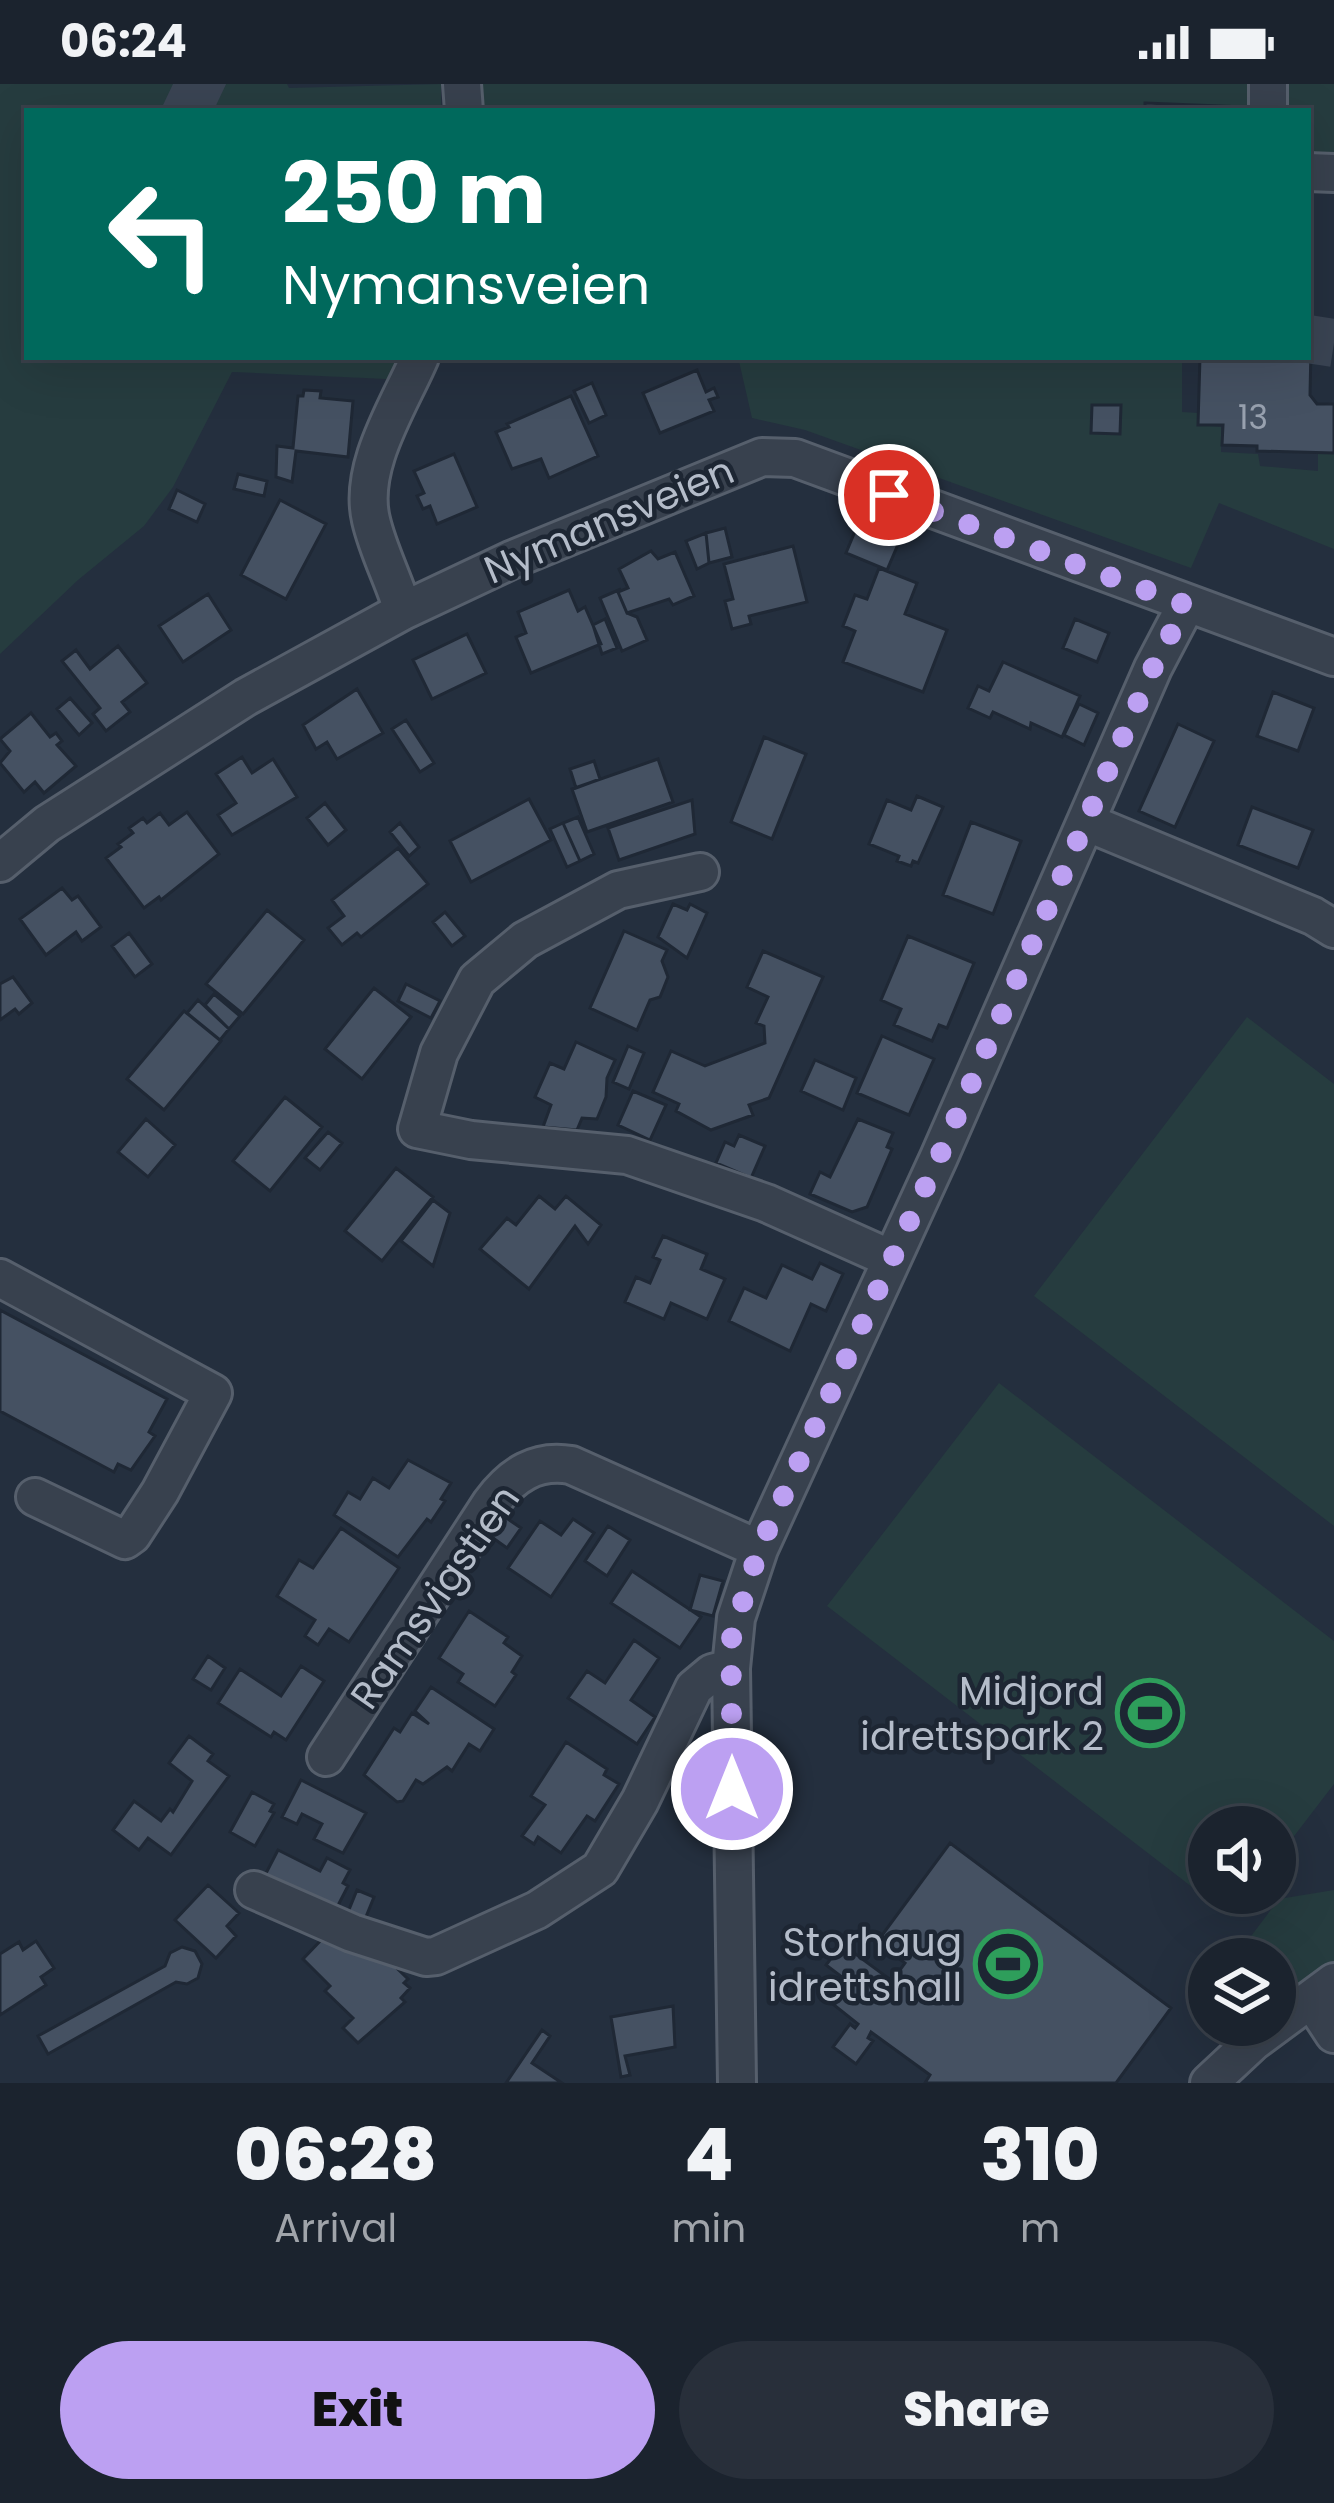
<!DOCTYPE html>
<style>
body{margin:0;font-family:Poppins,sans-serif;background:#282f3a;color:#f1f3f6;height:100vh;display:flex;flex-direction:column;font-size:45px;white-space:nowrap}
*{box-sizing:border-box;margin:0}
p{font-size:39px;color:#a0a4aa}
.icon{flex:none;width:66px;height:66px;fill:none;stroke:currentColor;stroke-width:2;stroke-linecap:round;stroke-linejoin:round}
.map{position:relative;height:1999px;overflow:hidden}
.drawer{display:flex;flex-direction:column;background:#1b232e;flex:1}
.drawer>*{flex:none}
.guide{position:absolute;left:24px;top:24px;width:1287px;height:252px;border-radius:0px;box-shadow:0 12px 48px #0002,0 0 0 3px #39404a;background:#00695c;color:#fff;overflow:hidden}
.fabs{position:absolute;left:1188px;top:1722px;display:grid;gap:24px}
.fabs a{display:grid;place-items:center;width:108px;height:108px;border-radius:50%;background:#1b232e;box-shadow:0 12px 48px #0002,0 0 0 3px #39404a;font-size:60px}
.pin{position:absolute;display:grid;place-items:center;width:102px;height:102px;color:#fff;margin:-51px;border:6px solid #fff;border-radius:50%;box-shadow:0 3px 12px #0007}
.me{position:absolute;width:132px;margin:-66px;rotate:0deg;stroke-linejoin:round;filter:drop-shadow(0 0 9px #0008)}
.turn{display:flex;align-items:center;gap:42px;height:252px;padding:0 60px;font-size:54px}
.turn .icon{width:156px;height:156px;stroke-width:2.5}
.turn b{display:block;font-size:84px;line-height:102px}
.eta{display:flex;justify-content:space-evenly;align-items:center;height:204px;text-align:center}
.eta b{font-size:72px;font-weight:800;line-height:84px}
.cta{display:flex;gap:24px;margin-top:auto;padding:24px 60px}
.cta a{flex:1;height:138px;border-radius:72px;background:#bca0f2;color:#111;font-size:48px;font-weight:800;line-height:138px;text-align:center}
.cta a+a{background:#282f3a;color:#f1f3f6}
.status{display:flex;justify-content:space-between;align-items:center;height:84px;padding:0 60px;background:#1b232e;direction:ltr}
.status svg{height:33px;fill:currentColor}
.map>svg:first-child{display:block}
.green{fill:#263c3f}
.building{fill:#455162;stroke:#1f2835;stroke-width:3}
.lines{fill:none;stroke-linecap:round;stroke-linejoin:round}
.major-tunnel{stroke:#3a4453;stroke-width:48;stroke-dasharray:48 24;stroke-linecap:butt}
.minor-casing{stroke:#565f6c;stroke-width:42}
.minor{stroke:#38414e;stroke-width:36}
.route{stroke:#bca0f2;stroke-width:21;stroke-dasharray:0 37.8}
.labels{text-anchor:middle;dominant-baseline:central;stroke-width:9;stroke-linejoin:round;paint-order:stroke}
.number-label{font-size:33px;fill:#98a1af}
.street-label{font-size:39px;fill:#b4bcc9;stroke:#1d2633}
.poi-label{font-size:39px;fill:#b4bcc9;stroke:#1d2633;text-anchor:end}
</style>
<div class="status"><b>06:24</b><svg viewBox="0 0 49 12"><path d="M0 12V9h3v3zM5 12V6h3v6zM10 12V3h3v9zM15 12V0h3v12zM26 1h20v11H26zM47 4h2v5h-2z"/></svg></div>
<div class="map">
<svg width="1334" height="1999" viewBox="0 0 1334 1999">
<rect width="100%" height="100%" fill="#242f3e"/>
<!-- green -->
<path class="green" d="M0,0H287L289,4L441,0V27H27V273H398L387,295L232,288L173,403L144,442L78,496L0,570Z
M480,0H1256L1255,27H1243L1242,23L1146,19L1145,27H482Z
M1276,0H1334V75L1308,74V27H1280Z
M738,273H1182V328L1199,329V341L1221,343V368L1258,370L1260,382L1318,387V369H1334V465L1219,419L1191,484L805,346L752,334Z
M1247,933L1334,1000V1442L1034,1212Z
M999,1299L1334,1557V1700L1275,1777V1743H1209V1809H1250L1231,1833L827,1522Z
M1334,1806V1936L1275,1926V1875H1234L1279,1815Z"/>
<!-- building -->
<path class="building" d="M1145,19L1243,23V27H1145Z
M1308,264H1311L1310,311L1317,320H1334V369L1257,367V362L1222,361L1223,341H1198L1200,273H1308Z
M697,286L706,308L714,304L718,313L709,316L714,327L660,349L643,309Z
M592,299L606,331L589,339L574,307Z
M304,306L321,307L320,314L353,317L348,373L296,367L292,398L276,393L277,362L293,364L298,312H303Z
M571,312L598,372L549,394L541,375L512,385L496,348L509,343L507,340Z
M1092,321H1121L1120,350L1091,349Z
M454,370L477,423L437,440L430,422L423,425L417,412L424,409L414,387Z
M238,390L267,397L264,412L234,405Z
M177,406L205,420L197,438L169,425Z
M280,416L326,440L286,515L241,491Z
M861,433L902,451L887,486L846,469Z
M725,444L732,473L709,479L706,449Z
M706,449L709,479L697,485L686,457Z
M793,462L807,518L749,532L751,540L732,545L725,517L733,515L724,480Z
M651,467L658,475L675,468L694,512L673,521L669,515L627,529L618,508L628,504L619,485Z
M879,484L917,499L905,530L947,546L923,608L843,578L855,547L843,542L855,511L867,515Z
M621,505L618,508L627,529L637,533L647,556L622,567L600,514Z
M569,506L578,527L585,523L601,560L531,589L516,553L526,549L518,528Z
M208,510L231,546L183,578L159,542Z
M605,535L617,564L602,570L593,541Z
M1075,535L1109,549L1097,578L1063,564Z
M467,550L486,589L432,615L413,576Z
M118,562L147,599L122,618L130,628L106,647L93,630L100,624L62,577L76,566L90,585Z
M1003,578L1080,612L1062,653L1031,639L1030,645L993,628L990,634L968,624L978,602L989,607Z
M357,605L383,649L337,675L327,658L316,665L303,641Z
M1273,608L1314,624L1298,667L1257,652Z
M70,614L92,639L79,651L57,625Z
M1079,620L1098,629L1084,661L1064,651Z
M31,629L50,653L56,649L62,657L57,661L76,682L44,709L35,698L24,708L0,679L10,667L0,655Z
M406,636L434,679L420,688L392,645Z
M1178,640L1214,657L1175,743L1139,727Z
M764,653L806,670L772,755L731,738Z
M242,673L252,689L273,675L297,713L232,751L218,731L236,719L216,690Z
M658,675L673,718L587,748L572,705Z
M594,677L600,695L576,704L570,685Z
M917,712L943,723L918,779L913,777L911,782L897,777L899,772L869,760L887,716L911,726Z
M529,715L551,756L471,798L450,757Z
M692,716L695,750L619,776L608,744Z
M325,719L346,746L328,761L307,734Z
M1252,723L1313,746L1298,784L1238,761Z
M187,728L219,770L161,816L159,813L144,824L106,774L121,763L118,760L133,749L129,744L143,734L147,739L160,729L169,741Z
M578,733L594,770L580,777L563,739Z
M971,738L1021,757L993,830L943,811Z
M400,739L419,763L409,772L390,748Z
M563,739L580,777L567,783L550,745Z
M398,764L428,800L361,853L357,849L342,861L328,844L344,832L332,816Z
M62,804L72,816L78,812L101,843L82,857L76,848L46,871L20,835Z
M673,820L687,826L690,820L707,829L687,874L658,853Z
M267,826L304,856L243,930L206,900Z
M445,828L465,852L452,862L433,838Z
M624,847L667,866L662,877L668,893L660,913L650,916L637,946L590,924Z
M129,849L152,880L135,893L112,862Z
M908,852L974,879L947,944L939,941L932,957L894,941L901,925L881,916Z
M763,867L823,893L769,1014L749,1021L753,1031L711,1046L676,1027L679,1020L653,1008L671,967L705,982L765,959L764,942L756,939L768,913L747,903Z
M13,893L32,919L19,930L15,925L0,936V900Z
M406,900L440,917L431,934L398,917Z
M374,904L411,933L362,995L325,965Z
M214,910L240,932L229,945L205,921Z
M198,916L229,945L220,956L187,929Z
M184,927L221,957L164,1026L127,995Z
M882,952L934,975L909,1031L857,1009Z
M576,958L615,976L607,994L606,1013L597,1035L582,1034L577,1046L543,1043L551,1021L535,1013L550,979L564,985Z
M628,962L644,969L629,1005L613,998Z
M815,976L856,994L843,1026L801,1007Z
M633,1007L666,1021L650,1056L618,1041Z
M285,1013L322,1043L270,1107L233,1077Z
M146,1035L175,1061L148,1093L118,1068Z
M858,1035L893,1049L887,1063L892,1065L867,1123L852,1128L810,1110L820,1088L830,1093Z
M328,1048L342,1059L320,1086L305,1074Z
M739,1051L765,1062L751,1094L716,1079L725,1058L734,1062Z
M396,1084L433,1113L382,1177L345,1147Z
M539,1112L555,1125L566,1112L601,1141L588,1160L575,1142L529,1205L480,1165L507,1134L516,1141Z
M433,1116L450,1129L433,1182L401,1157Z
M663,1152L707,1170L701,1185L725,1195L707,1235L671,1219L664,1235L625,1218L636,1193L650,1199L660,1176L653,1173Z
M820,1179L843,1190L826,1227L811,1220L790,1267L729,1237L744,1204L766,1214L782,1181L812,1195Z
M0,1226L167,1315L149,1348L155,1352L131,1386L118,1380L114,1388L0,1327Z
M408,1376L451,1399L441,1415L445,1417L431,1438L427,1435L398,1473L334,1431L348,1408L360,1415L373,1394L389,1404Z
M499,1429L521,1444L507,1464L486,1449Z
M573,1435L594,1449L551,1513L508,1484L540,1437L561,1451Z
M608,1442L630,1456L607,1492L585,1477Z
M341,1444L399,1484L349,1558L329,1545L318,1561L305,1552L315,1536L277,1512L299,1476L313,1484Z
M632,1487L701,1533L680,1564L611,1519Z
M700,1491L723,1497L713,1532L690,1526Z
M469,1527L508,1553L504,1559L522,1572L512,1588L516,1591L495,1622L458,1598L463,1590L439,1574Z
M634,1556L659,1574L631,1616L655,1633L637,1660L568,1614L587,1587L605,1599Z
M208,1572L225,1584L211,1606L193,1595Z
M301,1582L324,1597L286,1656L274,1648L271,1653L218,1619L240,1585L281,1612Z
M431,1603L494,1645L480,1667L469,1660L452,1687L447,1683L423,1700L416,1696L403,1717L397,1718L364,1691L394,1644L400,1648L412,1629L429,1640L415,1627Z
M189,1652L213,1670L208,1677L229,1692L171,1771L148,1754L139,1766L113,1746L134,1717L161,1737L170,1725L173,1728L192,1697L169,1679Z
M566,1658L607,1685L604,1691L619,1700L595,1737L587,1732L561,1769L538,1753L534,1760L522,1752L545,1721L531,1712Z
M301,1696L366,1729L343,1769L314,1755L322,1740L302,1730L297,1740L282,1733Z
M252,1708L274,1720L270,1727L274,1729L255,1762L230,1748Z
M950,1759L1171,1924L1116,1999H925L930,1991L871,1948L868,1954L873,1957L856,1980L833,1963L850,1940L855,1944L858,1940L834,1921L850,1899L826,1881L842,1860L892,1897L905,1879L877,1858Z
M278,1766L320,1787L327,1774L350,1786L343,1799L348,1802L333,1831L263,1795Z
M208,1801L239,1829L227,1842L236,1852L216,1874L175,1836Z
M357,1806L374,1813L361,1845L344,1838Z
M326,1851L377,1865L408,1895L404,1899L410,1904L401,1914L405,1918L358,1959L343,1944L353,1934L325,1907L330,1902L303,1875Z
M36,1857L54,1884L41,1893L46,1901L0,1931V1870L19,1858L23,1866Z
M182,1863L195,1867L202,1880L198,1894L187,1900L176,1898L48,1970L38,1952L165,1882L170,1869Z
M673,1922L675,1963L625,1972L630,1991L621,1993L611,1933Z
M542,1946L550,1952L532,1979L562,1999H506Z"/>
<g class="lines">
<!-- major-tunnel -->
<path class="major-tunnel" d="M173,0L230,27
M1308,255L1334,259"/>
<!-- minor casing -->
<g class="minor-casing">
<path id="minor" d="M462,0L464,27
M1268,0V27
M1308,88L1334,89
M403,527C394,496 378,467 371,436C358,382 400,320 420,273
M1086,738L1313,832L1334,845
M0,779L47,740L246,613L403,527L511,476L762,373L795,374L1334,573
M700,788L618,806L525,856L477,896L439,969L417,1045L471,1056L627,1071L766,1119L891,1175
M0,1194L213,1309L160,1408L132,1451L125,1456L35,1413
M326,1673L491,1419C512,1391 536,1375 571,1381L759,1465
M254,1806L352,1849L426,1873L436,1872L537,1826L600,1785L640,1717L694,1604L712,1589L731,1584
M1311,1915L1334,1950
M737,1999L731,1584L736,1534L759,1465L939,1073L1153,584L1186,521
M1209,1999L1253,1958L1334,1898"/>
</g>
<!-- minor -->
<use href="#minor" class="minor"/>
</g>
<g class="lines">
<!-- route -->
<path class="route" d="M732,1705L731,1556L759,1465L939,1073L1153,584L1186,521L889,411"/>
</g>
<!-- icons -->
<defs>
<g id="stadium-ring" transform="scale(3.45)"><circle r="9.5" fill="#1d2633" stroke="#2e9e5b" stroke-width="1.5"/><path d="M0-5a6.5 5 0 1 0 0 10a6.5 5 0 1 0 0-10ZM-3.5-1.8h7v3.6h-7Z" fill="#2e9e5b"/></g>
</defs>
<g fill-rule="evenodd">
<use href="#stadium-ring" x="1150" y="1629"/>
<use href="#stadium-ring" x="1008" y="1880"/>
</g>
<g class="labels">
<!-- number labels -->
<g class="number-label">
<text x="1253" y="333">13</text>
</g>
<!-- street labels -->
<g class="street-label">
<text transform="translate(609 436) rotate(-23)">Nymansveien</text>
<text transform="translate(435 1513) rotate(-55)">Ramsvigstien</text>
</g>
<!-- poi labels -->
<g class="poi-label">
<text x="1104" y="1607">Midjord<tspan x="1104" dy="45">idrettspark 2</tspan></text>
<text x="962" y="1858">Storhaug<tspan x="962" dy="45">idrettshall</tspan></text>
</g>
</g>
</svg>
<div class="fabs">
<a><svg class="icon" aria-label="sound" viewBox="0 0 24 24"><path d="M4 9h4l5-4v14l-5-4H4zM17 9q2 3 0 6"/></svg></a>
<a><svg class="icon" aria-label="layers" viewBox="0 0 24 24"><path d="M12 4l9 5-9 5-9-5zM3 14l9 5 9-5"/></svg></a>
</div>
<div class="pin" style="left:889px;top:411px;background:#d93025"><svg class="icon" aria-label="arrive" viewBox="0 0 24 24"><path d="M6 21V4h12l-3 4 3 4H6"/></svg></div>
<svg class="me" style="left:732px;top:1705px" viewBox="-20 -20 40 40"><circle r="17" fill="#bca0f2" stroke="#fff" stroke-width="3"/><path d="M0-11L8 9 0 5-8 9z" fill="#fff"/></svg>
<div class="guide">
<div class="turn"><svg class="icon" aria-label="left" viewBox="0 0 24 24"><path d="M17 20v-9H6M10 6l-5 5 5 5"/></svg><div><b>250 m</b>Nymansveien</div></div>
</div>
</div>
<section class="drawer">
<div class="eta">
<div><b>06:28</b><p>Arrival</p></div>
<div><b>4</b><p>min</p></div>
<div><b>310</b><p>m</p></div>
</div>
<div class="cta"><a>Exit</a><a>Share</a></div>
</section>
